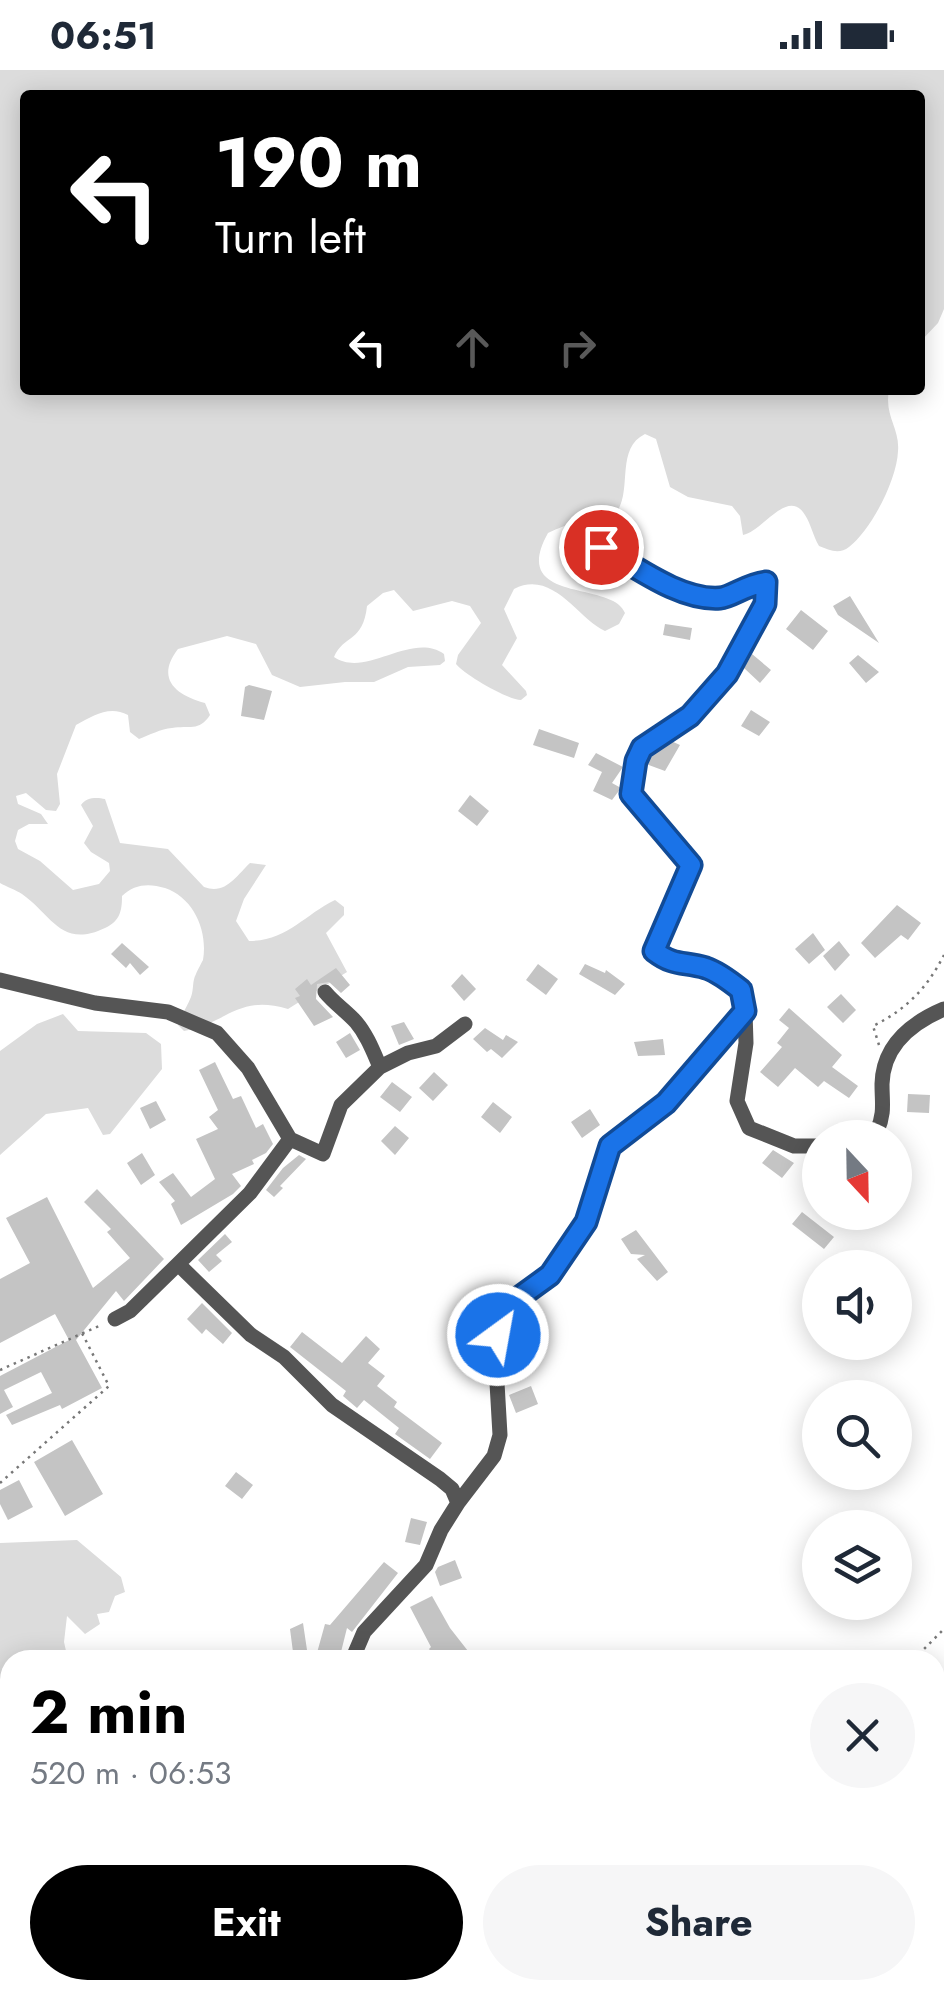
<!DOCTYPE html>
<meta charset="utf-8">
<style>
body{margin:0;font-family:Jost,sans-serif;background:#f6f6f7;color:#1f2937;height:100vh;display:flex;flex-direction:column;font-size:38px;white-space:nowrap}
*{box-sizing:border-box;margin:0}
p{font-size:32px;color:#747a83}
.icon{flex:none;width:55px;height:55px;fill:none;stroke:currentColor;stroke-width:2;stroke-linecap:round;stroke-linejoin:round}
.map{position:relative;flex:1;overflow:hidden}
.panel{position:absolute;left:0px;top:1580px;width:945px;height:350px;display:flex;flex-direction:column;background:#fff;border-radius:30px 30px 0 0;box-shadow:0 5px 25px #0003}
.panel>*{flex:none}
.banner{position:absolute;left:20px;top:20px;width:905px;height:305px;border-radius:10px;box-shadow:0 5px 25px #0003;background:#000;color:#fff;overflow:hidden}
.needle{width:65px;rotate:158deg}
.buttons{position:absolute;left:802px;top:1050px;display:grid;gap:20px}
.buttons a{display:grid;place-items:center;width:110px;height:110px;border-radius:50%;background:#fff;box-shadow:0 5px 25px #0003;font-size:50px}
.pin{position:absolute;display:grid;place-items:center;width:85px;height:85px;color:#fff;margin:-42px;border:5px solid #fff;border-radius:50%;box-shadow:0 2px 10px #0007}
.me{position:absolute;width:110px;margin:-55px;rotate:32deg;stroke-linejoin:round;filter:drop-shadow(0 0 8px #0008)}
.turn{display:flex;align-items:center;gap:35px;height:210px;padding:0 30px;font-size:45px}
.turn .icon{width:130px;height:130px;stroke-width:2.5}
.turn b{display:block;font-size:70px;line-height:85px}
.lanes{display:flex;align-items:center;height:95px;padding:0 30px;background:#0003;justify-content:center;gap:50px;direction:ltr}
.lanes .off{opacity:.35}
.round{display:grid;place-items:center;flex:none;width:105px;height:105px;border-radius:52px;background:#f6f6f7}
.head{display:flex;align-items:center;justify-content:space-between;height:170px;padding:0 30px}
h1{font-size:60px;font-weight:700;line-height:75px;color:#000}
.cta{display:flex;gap:20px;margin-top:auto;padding:20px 30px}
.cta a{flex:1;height:115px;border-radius:60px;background:#000;color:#fff;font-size:40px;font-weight:700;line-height:115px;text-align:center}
.cta a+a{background:#f6f6f7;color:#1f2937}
.status{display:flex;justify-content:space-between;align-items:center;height:70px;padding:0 50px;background:#fff;direction:ltr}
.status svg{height:28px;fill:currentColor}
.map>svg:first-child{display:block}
.green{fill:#dcdcdc}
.building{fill:#c4c4c4}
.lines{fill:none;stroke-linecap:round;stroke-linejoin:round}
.path{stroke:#777;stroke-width:2.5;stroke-dasharray:2.5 5;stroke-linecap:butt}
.minor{stroke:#555;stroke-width:15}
.route-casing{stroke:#114b97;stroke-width:25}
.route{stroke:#1a73e8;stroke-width:18}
</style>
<div class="status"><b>06:51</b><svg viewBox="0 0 49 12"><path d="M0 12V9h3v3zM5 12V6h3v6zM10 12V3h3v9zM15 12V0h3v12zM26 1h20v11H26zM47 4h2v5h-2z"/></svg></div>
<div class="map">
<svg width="944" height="1930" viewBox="0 0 944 1930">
<rect width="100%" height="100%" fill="#fff"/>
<!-- green -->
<path class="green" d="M0,0H944V239L938,253L920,272V25H25V320H889C884,346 900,358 898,381C897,410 871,460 849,477C839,485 829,480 819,476C813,466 811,454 805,445C788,417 763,461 743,465L740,446L732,436L688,427L670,417L656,369L645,364C612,380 637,429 610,449C600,456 589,450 579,452C568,454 558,458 548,463C508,535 613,510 625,543L619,554L605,561C578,549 553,499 514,519L504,539L517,568L502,595L526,621L527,625L521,630C506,629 465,605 456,594L458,585L481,553L470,536L452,531L413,541L394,520L383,523L367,536C363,573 344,564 334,587C366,609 411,561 444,584L445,591L440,595L408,597L374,612H345L300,617L272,605L256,574L227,566L178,579C155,609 176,625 205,633L210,645C199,662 189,655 172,658C161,659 149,665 139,669L130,662L128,645C109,635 93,646 76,655L57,704L60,734L56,741L46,740L26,723L16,726L18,734L41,744L48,754H29L18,760L15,771L18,779L40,791L73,820L99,814L110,801L109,793L91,782L84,773L93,756L81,735C86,727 97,727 105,729L120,773L168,779L204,817C226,825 236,806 250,793L266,795L244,829L236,851L249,871C287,871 304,845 335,830L344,837V845L326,863L347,902L288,939C238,924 228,953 184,961L178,955C181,945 187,937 191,927C194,919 192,911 196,904C197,901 202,892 203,890C208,861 194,828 165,818C149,813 134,814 122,826C122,841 120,851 105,858C61,879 52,845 22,824C16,820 7,817 0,813Z
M63,944L78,961L146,963L161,974L162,999L110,1064L103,1065L88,1038L46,1044L0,1085V981L37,954Z
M77,1470L121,1507L125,1522L115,1526L109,1542L97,1544L100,1554L85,1564L67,1546L64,1572L68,1590H10V1852L7,1864L10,1920H50L65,1930H0V1473Z"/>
<!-- building -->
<path class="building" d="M590,488L622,501L620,508L602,504L597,519L581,513Z
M850,526L879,573L838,545L833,536Z
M801,540L828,561L813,580L786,559Z
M665,554L692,558L690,570L663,565Z
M752,584L771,600L760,613L744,598Z
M858,585L879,602L866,613L849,593Z
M249,615L272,621L264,650L241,646L245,617Z
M751,640L770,652L759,666L741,656Z
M539,659L579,673L574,688L533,675Z
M671,671L680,675L665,701L646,694L653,683Z
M596,683L623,697L612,713L621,718L612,730L593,721L602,702L588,695Z
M470,725L489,741L477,756L458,741Z
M897,835L921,853L908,870L901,865L875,888L861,873Z
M813,863L825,880L809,894L795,879Z
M839,871L850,885L835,901L823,886Z
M122,873L149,897L140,905L130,893L126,898L111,884Z
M538,894L558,909L546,925L526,910Z
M585,894L605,903L606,900L625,914L615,925L579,904Z
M336,898L350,915L341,923L329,912L317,914L316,929L333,947L314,956L295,928L300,926L295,919L307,909L311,915Z
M462,904L476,919L464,931L451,916Z
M841,924L856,940L843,953L827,937Z
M789,938L842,985L832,997L858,1016L849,1028L824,1011L818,1017L795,998L778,1017L760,1002L782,977L777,973L789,958L779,950Z
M404,952L414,969L399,975L391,956Z
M485,958L503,970L506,965L518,972L502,988L491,979L487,982L473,969Z
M350,963L360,980L346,988L336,972Z
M663,969L665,985L638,986L634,972Z
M215,992L233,1029L241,1026L256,1058L263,1054L273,1074L266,1083L252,1090L254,1094L232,1104L241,1116L233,1124L181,1155L171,1134L175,1131L159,1112L173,1103L191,1127L215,1109L196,1069L218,1059L209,1047L218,1040L199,1000Z
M434,1002L448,1015L433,1031L419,1018Z
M392,1012L412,1027L400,1042L380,1027Z
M908,1024L930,1025L929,1043L907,1042Z
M156,1031L166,1050L150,1059L140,1038Z
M493,1032L512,1047L500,1063L481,1047Z
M590,1039L600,1055L582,1068L571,1052Z
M395,1056L409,1068L395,1085L381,1071Z
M773,1080L794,1093L782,1108L762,1093Z
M142,1083L155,1105L141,1115L127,1093Z
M299,1085L306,1089L280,1116L283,1118L274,1127L266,1120L283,1098Z
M97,1119L164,1189L124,1231L116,1221L76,1270L102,1318L62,1339L60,1335L12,1355L6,1345L52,1323L41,1302L4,1320L13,1337L0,1344V1306L69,1270L55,1244L0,1273V1209L30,1193L6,1148L47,1127L93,1218L130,1188L107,1162L111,1159L84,1132Z
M802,1142L834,1167L824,1179L792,1154Z
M636,1160L668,1202L657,1211L637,1189L645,1185L631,1184L621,1169Z
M225,1164L232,1172L216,1185L222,1191L209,1202L198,1190Z
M202,1233L232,1263L223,1274L206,1259L202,1264L187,1249Z
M302,1262L342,1293L366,1266L380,1279L368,1293L385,1306L377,1316L397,1332L394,1337L442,1373L430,1389L395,1364L399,1358L364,1330L357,1338L343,1326L346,1321L290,1277Z
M531,1316L538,1334L516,1343L509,1325Z
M72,1370L103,1424L65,1446L34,1392Z
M236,1402L253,1415L242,1429L225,1416Z
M19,1410L33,1437L8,1450L0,1434V1420Z
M411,1448L427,1452L420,1475L405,1472Z
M455,1490L462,1508L440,1516L435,1502L438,1497Z
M384,1492L398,1503L352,1562L347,1558L339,1590H315L325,1554L330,1555Z
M432,1526L450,1558L475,1590H437L429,1579L431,1577L410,1537Z
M303,1553L307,1580L293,1582L290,1559Z"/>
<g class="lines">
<!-- path -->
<path class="path" d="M879,975L873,956C907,939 927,918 944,885
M0,1300L99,1256
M0,1413L109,1316L82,1263
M905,1590L919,1584L944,1559
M935,1846L944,1844
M780,1930L786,1920"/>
<!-- minor -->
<path class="minor" d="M601,477L684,521L723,528L747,514L766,512C764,556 720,621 685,649C673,659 651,667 641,679C632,690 634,711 631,724L691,795L653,881C675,897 683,891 706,898C718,902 731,913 741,920L745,941
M0,910L95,933L168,942L217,963L248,998L290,1069L250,1123L178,1194
M325,922C335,934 346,941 356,952C367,965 373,981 380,997
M862,1068L877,1061C885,1043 882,1033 882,1014C883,976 911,953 944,939
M290,1069L323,1084L341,1035L380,997L408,983L436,976L465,954
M115,1249L130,1241L178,1194L251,1265L284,1287L332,1335L440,1409L452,1419L458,1433
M352,1590L364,1562L426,1495L441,1460L458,1433L494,1386L500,1365L497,1313L500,1250L514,1231L550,1205L565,1187L585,1152L610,1076L666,1033L745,941L746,973L737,1031L749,1058L794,1076H820
M935,1718L944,1725
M179,1930L180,1920"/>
</g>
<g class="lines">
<!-- route casing -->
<g class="route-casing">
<path id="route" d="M498,1265L500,1250L514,1231L550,1205L586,1152L610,1076L666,1033L745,941L741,920C731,912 718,902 706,898C683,891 675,897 654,881L691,795L631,724L636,691L642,678L690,646L727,604L765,534L766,512C747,514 732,527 720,528C680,531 635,496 601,477"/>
</g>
<!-- route -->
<use href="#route" class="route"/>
</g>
</svg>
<div class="buttons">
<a><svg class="needle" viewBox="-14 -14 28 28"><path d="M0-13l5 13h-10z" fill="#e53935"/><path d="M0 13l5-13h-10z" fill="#747a83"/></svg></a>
<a><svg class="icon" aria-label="sound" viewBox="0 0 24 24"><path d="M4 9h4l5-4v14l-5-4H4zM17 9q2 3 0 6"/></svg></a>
<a><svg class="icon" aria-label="search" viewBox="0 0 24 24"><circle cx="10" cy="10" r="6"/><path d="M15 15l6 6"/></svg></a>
<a><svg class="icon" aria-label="layers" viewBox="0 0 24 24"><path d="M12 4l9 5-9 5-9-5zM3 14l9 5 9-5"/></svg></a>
</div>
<div class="pin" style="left:601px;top:477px;background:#d93025"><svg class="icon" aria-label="arrive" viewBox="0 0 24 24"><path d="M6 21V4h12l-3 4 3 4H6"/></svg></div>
<svg class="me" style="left:498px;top:1265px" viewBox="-20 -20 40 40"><circle r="17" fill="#1a73e8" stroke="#fff" stroke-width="3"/><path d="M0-11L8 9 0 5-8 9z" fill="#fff"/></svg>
<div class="banner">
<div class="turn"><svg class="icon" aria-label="left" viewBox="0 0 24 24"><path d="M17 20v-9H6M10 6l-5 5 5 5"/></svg><div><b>190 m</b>Turn left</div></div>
<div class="lanes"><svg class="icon" aria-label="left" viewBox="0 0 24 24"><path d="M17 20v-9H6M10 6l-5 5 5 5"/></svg><svg class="icon off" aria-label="ahead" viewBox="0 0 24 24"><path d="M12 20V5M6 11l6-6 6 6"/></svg><svg class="icon off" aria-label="right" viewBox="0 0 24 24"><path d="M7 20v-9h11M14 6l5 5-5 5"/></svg></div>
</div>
<section class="panel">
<div class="head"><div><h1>2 min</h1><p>520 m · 06:53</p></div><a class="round"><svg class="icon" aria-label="close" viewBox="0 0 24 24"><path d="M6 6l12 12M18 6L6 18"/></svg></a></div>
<div class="cta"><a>Exit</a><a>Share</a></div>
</section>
</div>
